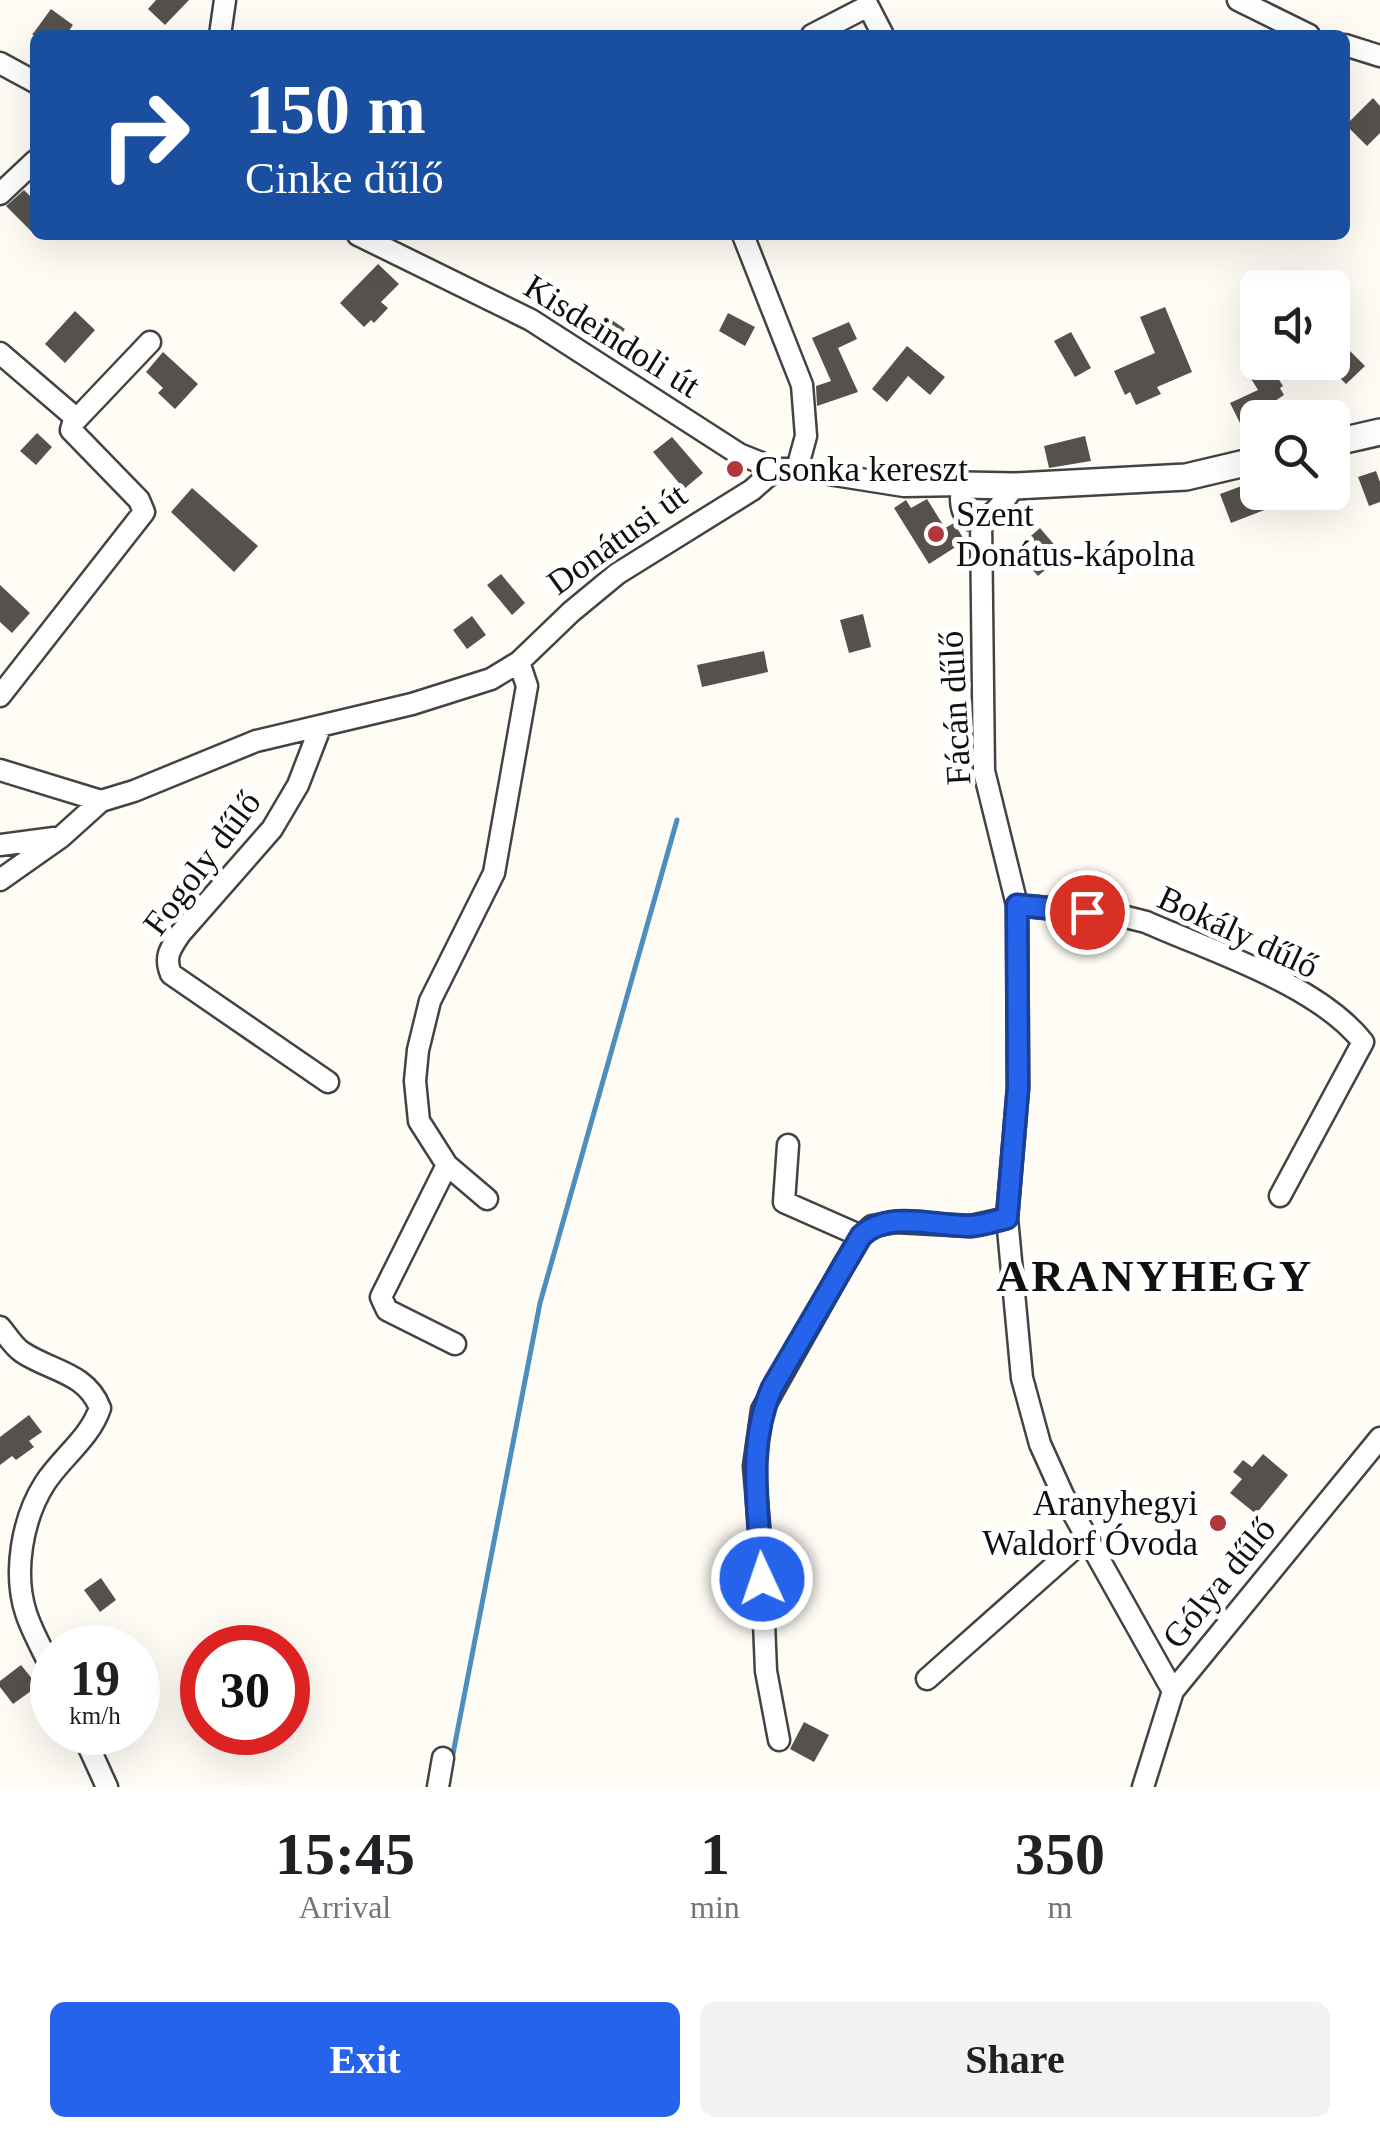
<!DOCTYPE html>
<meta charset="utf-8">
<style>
body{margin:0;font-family:Georgia,serif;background:#f2f2f2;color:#202124;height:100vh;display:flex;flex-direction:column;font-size:38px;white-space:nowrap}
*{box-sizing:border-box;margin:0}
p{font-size:32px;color:#757577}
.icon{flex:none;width:55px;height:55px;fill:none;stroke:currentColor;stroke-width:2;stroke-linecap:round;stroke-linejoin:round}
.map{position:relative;height:1787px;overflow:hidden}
.sheet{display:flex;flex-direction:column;background:#fff;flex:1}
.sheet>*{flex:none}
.guide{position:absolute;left:30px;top:30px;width:1320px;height:210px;border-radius:15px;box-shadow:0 10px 40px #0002;background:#1a4fa0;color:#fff;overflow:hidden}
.tools{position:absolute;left:1240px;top:270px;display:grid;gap:20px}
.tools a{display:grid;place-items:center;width:110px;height:110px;border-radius:15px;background:#fff;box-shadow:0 10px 40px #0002;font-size:50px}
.speed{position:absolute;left:30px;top:1625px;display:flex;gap:20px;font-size:50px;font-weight:700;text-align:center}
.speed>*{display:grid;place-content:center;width:130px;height:130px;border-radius:50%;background:#fff;box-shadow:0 10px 40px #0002;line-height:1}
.speed small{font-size:25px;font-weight:400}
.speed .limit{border:15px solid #d22;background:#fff;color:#111}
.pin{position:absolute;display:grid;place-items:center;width:85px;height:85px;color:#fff;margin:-42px;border:5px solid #fff;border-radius:50%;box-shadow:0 2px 10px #0007}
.me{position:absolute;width:110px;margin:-55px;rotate:357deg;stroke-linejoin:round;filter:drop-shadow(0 0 8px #0008)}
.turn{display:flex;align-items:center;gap:35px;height:210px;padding:0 50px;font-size:45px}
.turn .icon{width:130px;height:130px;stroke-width:2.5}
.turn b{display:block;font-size:70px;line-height:85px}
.eta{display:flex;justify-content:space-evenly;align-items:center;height:170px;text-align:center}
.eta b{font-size:60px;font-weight:700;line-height:70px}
.primary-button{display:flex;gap:20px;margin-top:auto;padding:20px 50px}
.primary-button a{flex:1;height:115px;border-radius:15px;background:#2563eb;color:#fff;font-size:40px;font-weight:700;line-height:115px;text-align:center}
.primary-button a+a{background:#f2f2f2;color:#202124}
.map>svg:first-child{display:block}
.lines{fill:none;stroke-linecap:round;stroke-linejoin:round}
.stream{stroke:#4d8ebe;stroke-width:5}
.building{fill:#57514d}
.minor-casing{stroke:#434343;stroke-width:25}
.tertiary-casing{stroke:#434343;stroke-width:30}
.minor{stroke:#fff;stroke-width:20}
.tertiary{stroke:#fff;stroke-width:25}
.route-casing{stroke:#184099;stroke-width:25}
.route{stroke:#2563eb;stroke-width:18}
.poi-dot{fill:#b0373a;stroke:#fff;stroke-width:4}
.labels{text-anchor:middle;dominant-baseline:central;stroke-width:10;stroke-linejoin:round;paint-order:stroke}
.street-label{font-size:35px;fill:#101010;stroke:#fff}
.poi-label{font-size:35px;fill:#101010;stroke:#fff;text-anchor:start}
.district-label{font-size:45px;font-weight:bold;letter-spacing:2.5px;fill:#101010;stroke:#fff}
</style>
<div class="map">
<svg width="1380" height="1787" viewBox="0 0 1380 1787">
<rect width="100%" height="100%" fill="#fefcf4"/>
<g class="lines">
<!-- stream -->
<path class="stream" d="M452,1759L540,1303L677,820"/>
</g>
<!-- building -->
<path class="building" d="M156,0H189L165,25L148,9Z
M51,9L73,25L66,35H32Z
M1373,98L1380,106V133L1367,146L1346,125Z
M24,190L35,201V235L6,206Z
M378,264L399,284L381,302L388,308L374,323L371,320L364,327L340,303Z
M1165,307L1192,372L1157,387L1161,394L1136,405L1130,392L1125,395L1114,371L1155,353L1140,317Z
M75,311L95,330L65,363L45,344Z
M728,313L755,327L745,346L719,331Z
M606,316L625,329L612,348L593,336Z
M849,322L857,339L838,348L858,392L817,406L816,386L831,381L812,338Z
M1071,332L1091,368L1075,377L1054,341Z
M1332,333L1365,366L1346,384L1332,370Z
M907,346L945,377L930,395L908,376L887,402L872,389Z
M163,352L198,384L175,409L158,393L163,388L146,372Z
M1263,362L1269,372L1272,369L1283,386L1280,388L1284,395L1257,413L1258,444L1251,445L1230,403L1258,390L1247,372Z
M37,433L52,447L36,465L20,451Z
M1085,436L1091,461L1049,468L1044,446Z
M672,437L703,473L684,489L653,452Z
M1376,471L1380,482V502L1369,506L1358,477Z
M1258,480V492L1308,493L1231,523L1220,494Z
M192,488L258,546L234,572L171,512Z
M927,499L945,528L954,523L965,541L929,564L894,508L906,500L911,508Z
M1040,528L1063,555L1038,576L1015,550Z
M501,574L525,603L512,615L487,585Z
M0,585L30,613L12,633L0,622Z
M863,614L871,647L849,653L840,620Z
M472,616L486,635L467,649L453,630Z
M764,651L768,672L702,687L697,665Z
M29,1415L42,1432L29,1441L34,1447L16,1460L12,1456L0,1465V1437Z
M1263,1454L1288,1475L1256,1514L1230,1493L1242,1479L1233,1472L1243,1460L1252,1467Z
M101,1578L116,1600L100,1612L84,1590Z
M21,1665L38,1686L13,1704L0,1687V1681Z
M804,1722L829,1735L814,1762L790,1749Z"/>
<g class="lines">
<!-- minor casing -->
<g class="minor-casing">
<path id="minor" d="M1238,0L1309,35
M220,35L225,0
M812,35L868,6L883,35
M1345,45L1380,56
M0,63L35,82
M0,194L35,161
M358,235L531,320L739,454L776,469
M743,235L802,385L806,436L797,469
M0,353L77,419
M981,520L984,771L1017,905L1018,1088L1007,1218L1022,1378L1040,1444L1063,1495L1173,1691
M0,696L144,512L139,500L71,430L73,423L150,342
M320,728L298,785L272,829L180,934C170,949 164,957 171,974L328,1082
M0,770L101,801
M0,845L54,838
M0,880L61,837L101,801L134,791L256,741L412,704L491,679L519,662L571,612L617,574L752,490L776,469H797L904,486L963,485C956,510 968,534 994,512C1002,505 1008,494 1015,486
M1017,905L1122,916L1146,922C1213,952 1317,984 1363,1042L1280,1196
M788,1145L784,1202L861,1236
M447,1165L381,1297L387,1310L455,1344
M487,1199L447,1165L419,1121L415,1081L418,1050L430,1001L494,873L527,686L519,662
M0,1327C7,1335 13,1346 22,1352C50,1371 86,1372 100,1408C90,1438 62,1457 45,1483C22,1519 13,1573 26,1613C32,1632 44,1652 52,1670
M927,1679L1086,1538
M82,1732L107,1787
M779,1740L766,1671L761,1549L754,1466L762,1410L842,1268L861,1236L872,1226L896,1222L971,1226L1007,1218
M438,1787L443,1758
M1143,1787L1173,1691L1380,1438"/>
</g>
<!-- tertiary casing -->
<g class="tertiary-casing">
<path id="tertiary" d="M1332,443L1380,432
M963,485L1015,486L1186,477L1258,460"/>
</g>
<!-- minor -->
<use href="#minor" class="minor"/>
<!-- tertiary -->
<use href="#tertiary" class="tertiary"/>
</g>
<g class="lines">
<!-- route casing -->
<g class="route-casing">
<path id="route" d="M762,1579C760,1513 745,1450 772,1388L861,1236C889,1210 933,1226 968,1226C981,1226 995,1221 1007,1218L1018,1088L1017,905L1087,912"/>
</g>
<!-- route -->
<use href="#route" class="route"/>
</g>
<!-- markers -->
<g class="poi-dot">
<circle cx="735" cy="469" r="10"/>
<circle cx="936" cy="534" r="10"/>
<circle cx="1218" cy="1523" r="10"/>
</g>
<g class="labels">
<!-- street labels -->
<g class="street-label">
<text transform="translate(612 336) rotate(32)">Kisdeindoli út</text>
<text transform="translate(617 539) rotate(-36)">Donátusi út</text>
<text transform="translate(955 708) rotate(-93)">Fácán dűlő</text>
<text transform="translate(202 863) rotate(-53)">Fogoly dűlő</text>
<text transform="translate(1238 932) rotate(25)">Bokály dűlő</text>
<text transform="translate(1219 1583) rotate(-51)">Gólya dűlő</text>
</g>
<!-- poi labels -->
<g class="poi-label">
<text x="755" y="469">Csonka kereszt</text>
<text x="956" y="514">Szent<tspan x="956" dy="40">Donátus-kápolna</tspan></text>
<text x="1198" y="1503" text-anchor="end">Aranyhegyi<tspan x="1198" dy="40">Waldorf Óvoda</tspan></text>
</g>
<!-- district labels -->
<g class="district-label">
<text x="1155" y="1276">ARANYHEGY</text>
</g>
</g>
</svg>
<div class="tools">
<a><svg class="icon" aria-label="sound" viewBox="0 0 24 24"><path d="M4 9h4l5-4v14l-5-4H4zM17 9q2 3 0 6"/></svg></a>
<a><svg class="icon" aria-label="search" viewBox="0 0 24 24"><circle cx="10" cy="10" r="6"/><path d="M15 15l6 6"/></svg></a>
</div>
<div class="speed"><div>19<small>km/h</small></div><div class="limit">30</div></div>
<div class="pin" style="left:1087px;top:912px;background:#d93025"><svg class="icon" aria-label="arrive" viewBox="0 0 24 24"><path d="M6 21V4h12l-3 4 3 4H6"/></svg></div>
<svg class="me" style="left:762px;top:1579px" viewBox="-20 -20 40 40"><circle r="17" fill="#2563eb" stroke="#fff" stroke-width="3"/><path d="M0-11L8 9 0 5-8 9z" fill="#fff"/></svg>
<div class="guide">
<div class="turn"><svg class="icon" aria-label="right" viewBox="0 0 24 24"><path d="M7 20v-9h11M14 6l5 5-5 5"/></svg><div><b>150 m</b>Cinke dűlő</div></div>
</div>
</div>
<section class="sheet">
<div class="eta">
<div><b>15:45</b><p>Arrival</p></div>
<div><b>1</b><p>min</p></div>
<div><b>350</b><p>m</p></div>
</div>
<div class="primary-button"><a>Exit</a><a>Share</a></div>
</section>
